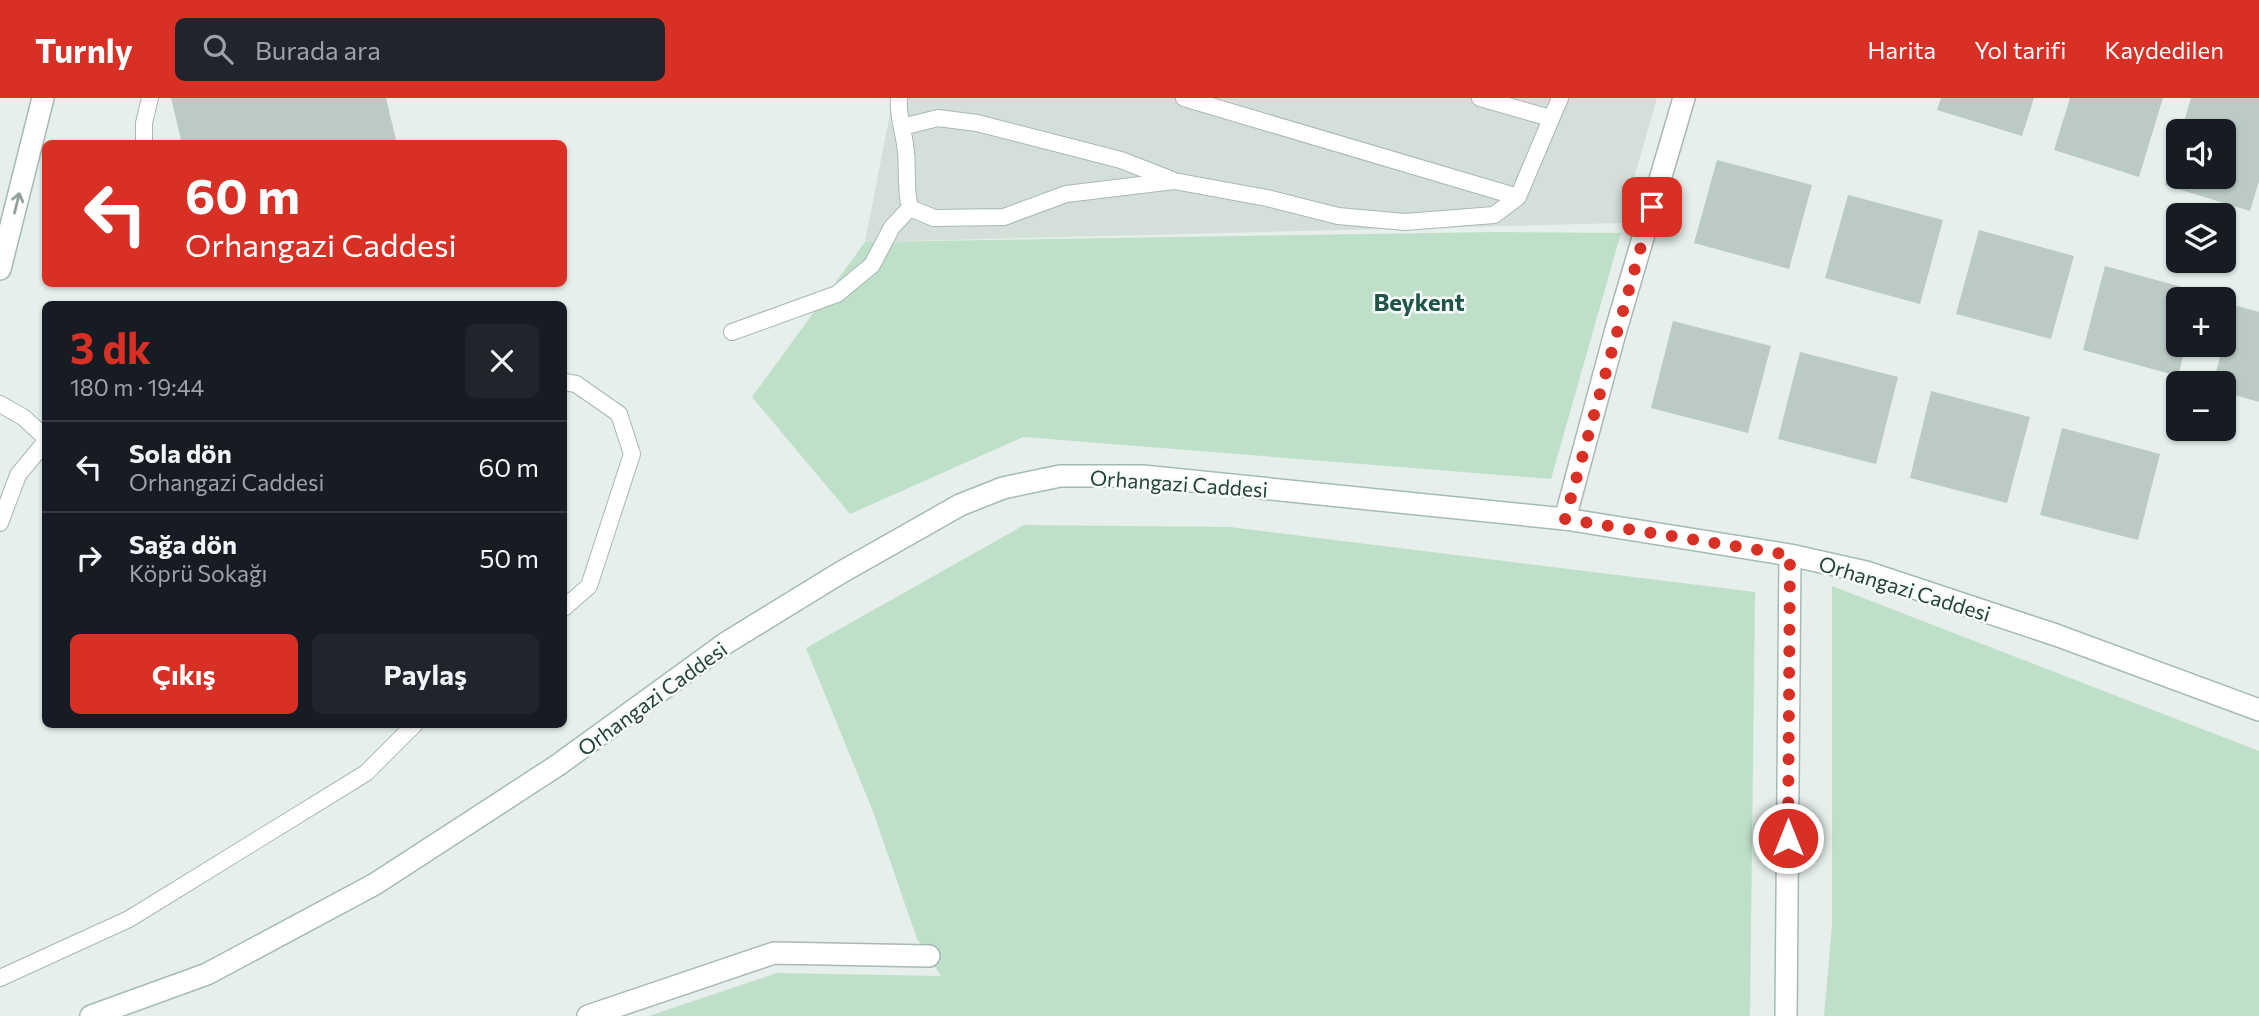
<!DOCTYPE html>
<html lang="tr">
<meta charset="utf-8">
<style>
body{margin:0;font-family:Commissioner,sans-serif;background:#20242c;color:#f1f3f6;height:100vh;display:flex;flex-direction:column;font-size:26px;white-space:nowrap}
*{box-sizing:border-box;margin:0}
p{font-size:23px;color:#9ea1a6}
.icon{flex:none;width:38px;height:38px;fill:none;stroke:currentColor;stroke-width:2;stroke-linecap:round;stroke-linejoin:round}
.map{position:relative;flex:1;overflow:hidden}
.panel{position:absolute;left:42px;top:203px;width:525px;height:427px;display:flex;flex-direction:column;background:#171b24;border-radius:10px;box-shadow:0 2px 5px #0004}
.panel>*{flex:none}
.guide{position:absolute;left:42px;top:42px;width:525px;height:147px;border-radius:10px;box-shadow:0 2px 5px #0004;background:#d93025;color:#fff;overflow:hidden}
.buttons{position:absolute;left:2166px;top:21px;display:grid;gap:14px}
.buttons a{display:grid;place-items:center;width:70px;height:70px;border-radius:10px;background:#171b24;box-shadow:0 2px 5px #0004;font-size:35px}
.pin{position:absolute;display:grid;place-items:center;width:60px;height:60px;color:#fff;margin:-30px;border-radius:14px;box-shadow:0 4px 10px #0006}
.me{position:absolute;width:77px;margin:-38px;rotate:0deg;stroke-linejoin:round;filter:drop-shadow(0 0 5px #0008)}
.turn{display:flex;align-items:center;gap:24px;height:147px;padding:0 28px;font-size:32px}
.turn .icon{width:91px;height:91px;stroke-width:2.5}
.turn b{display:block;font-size:49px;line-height:60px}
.round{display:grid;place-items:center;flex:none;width:74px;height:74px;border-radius:10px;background:#20242c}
.overview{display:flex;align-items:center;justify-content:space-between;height:119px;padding:0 28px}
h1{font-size:42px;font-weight:700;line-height:52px;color:#d93025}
.cta{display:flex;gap:14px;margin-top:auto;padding:14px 28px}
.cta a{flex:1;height:80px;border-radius:10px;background:#d93025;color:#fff;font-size:28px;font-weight:700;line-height:80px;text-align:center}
.cta a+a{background:#20242c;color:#f1f3f6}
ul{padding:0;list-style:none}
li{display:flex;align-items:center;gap:21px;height:91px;padding:0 28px;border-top:2px solid #363941}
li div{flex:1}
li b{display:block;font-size:26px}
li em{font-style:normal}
header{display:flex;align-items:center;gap:42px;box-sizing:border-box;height:98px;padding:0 35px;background:#d93025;color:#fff}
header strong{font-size:33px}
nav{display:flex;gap:38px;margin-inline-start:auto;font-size:24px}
.search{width:490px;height:63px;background:#20242c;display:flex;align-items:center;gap:18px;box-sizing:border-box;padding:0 24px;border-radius:10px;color:#9ea1a6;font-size:26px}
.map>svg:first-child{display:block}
.built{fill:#d4dfda}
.green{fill:#bfe0c8}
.building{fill:#bbcac4}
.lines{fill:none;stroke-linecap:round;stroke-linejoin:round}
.lane-casing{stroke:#a8b8b2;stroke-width:18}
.street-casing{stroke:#a8b8b2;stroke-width:24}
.secondary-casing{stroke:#a4bbb3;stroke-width:24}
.lane{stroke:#fff;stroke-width:16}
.street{stroke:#fff;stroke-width:21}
.secondary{stroke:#fff;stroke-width:21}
.oneway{stroke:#92a09c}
.route{stroke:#d93025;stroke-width:12;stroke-dasharray:0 21.6}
.labels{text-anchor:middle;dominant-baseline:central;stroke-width:5;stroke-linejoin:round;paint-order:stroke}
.street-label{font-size:21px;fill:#24423a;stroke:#f7fbf9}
.quarter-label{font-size:24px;font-weight:bold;fill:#1f5548;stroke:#f7fbf9}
</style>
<header>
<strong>Turnly</strong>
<div class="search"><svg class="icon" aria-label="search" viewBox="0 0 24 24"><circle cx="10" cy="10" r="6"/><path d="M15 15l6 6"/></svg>Burada ara</div>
<nav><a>Harita</a><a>Yol tarifi</a><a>Kaydedilen</a></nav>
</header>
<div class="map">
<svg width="2259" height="918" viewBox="0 0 2259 918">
<rect width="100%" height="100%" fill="#e6efeb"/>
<!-- built -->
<path class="built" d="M893,0H1657L1621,125L865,144Z"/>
<!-- green -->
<path class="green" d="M1496,134L1621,135L1551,381L1023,339L850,416L752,299L865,144Z
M1024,427L1230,429L1755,494L1750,918H649L777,875L941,878L917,841L874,716L806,550Z
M1832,488L2259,653V918H1824L1832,828Z"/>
<!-- building -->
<path class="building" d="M171,0H386L397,46H182Z
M1941,0H2034L2022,38L1937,12Z
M2070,0H2163L2139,79L2054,52Z
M2191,0H2259V83L2250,113L2165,87L2178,43L2179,79H2224V33H2181Z
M1717,62L1812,87L1789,171L1694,145Z
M1848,97L1943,122L1920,206L1825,180Z
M1979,132L2074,158L2051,241L1956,216Z
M2105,168L2200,194L2198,201H2179V247H2186L2178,278L2083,252Z
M2234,207L2259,214V304L2224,294V285H2213Z
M1673,223L1771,248L1748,335L1651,310Z
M1800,254L1898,279L1876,366L1778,341Z
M1931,293L2030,319L2007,405L1910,380Z
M2062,330L2160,356L2138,442L2040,417Z"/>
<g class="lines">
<!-- lane casing -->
<g class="lane-casing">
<path id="lane" d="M899,0C897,19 905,36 906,55C908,74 905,91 910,110L934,120L1004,119L1066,96L1174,83L1267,100L1338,118L1405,124L1494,117L1518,99L1560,0
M1184,0L1518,99
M1480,0L1550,20
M902,29L938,20L977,25L1121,62L1172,82
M144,46V25L150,0
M732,234L837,196L872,167L892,129L910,110
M564,284L576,286L619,316L632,356L589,488L564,510
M0,306L23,319L46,340
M0,425L18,377L46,343
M0,880L129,821L366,675L415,626"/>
</g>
<!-- street casing -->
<g class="street-casing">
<path id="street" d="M1565,421L1615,235L1684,0
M588,918L774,855L929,858"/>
</g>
<!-- secondary casing -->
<g class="secondary-casing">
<path id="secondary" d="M0,171L43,0
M91,918L207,876L375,786L558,667L726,545L840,475L960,407L1003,390L1060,378H1143L1565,421L1790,457L1866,474L2056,537L2259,612
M1786,918L1790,457"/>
</g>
<!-- lane -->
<use href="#lane" class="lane"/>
<!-- street -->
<use href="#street" class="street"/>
<!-- secondary -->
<use href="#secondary" class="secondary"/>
</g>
<!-- one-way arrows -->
<defs><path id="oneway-shaft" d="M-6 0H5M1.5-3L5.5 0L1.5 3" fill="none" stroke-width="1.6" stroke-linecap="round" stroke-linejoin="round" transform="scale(1.75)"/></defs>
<use class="oneway" href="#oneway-shaft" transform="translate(17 105) rotate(-76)"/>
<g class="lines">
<!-- route -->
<path class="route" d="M1652,109L1565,421L1790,457L1788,740"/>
</g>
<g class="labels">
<!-- street labels -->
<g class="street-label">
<text transform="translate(1179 385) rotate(4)">Orhangazi Caddesi</text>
<text transform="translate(1905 490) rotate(17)">Orhangazi Caddesi</text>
<text transform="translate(652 600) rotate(-36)">Orhangazi Caddesi</text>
</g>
<!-- quarter labels -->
<g class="quarter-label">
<text x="1419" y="203">Beykent</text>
</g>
</g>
</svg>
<div class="buttons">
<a><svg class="icon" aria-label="sound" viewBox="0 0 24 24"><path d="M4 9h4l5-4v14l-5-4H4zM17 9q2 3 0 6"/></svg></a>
<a><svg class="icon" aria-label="layers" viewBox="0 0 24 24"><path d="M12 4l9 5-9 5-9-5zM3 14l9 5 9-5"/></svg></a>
<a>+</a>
<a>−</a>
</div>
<div class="pin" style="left:1652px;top:109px;background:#d93025"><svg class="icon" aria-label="arrive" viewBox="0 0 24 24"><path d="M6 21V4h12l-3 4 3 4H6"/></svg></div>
<svg class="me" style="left:1788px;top:740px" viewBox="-20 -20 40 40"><circle r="17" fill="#d93025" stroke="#fff" stroke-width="3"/><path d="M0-11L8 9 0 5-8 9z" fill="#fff"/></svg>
<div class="guide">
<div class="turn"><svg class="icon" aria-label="left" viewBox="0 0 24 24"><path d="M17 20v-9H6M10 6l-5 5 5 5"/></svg><div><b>60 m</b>Orhangazi Caddesi</div></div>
</div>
<section class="panel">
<div class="overview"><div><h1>3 dk</h1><p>180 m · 19:44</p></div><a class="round"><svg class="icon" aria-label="close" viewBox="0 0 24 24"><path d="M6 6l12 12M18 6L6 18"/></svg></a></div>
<ul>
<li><svg class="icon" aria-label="left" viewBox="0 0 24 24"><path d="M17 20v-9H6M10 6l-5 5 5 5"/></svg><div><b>Sola dön</b><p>Orhangazi Caddesi</p></div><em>60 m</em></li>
<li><svg class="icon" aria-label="right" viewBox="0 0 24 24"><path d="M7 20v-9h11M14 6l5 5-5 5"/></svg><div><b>Sağa dön</b><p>Köprü Sokağı</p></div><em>50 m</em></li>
</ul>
<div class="cta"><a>Çıkış</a><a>Paylaş</a></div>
</section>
</div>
